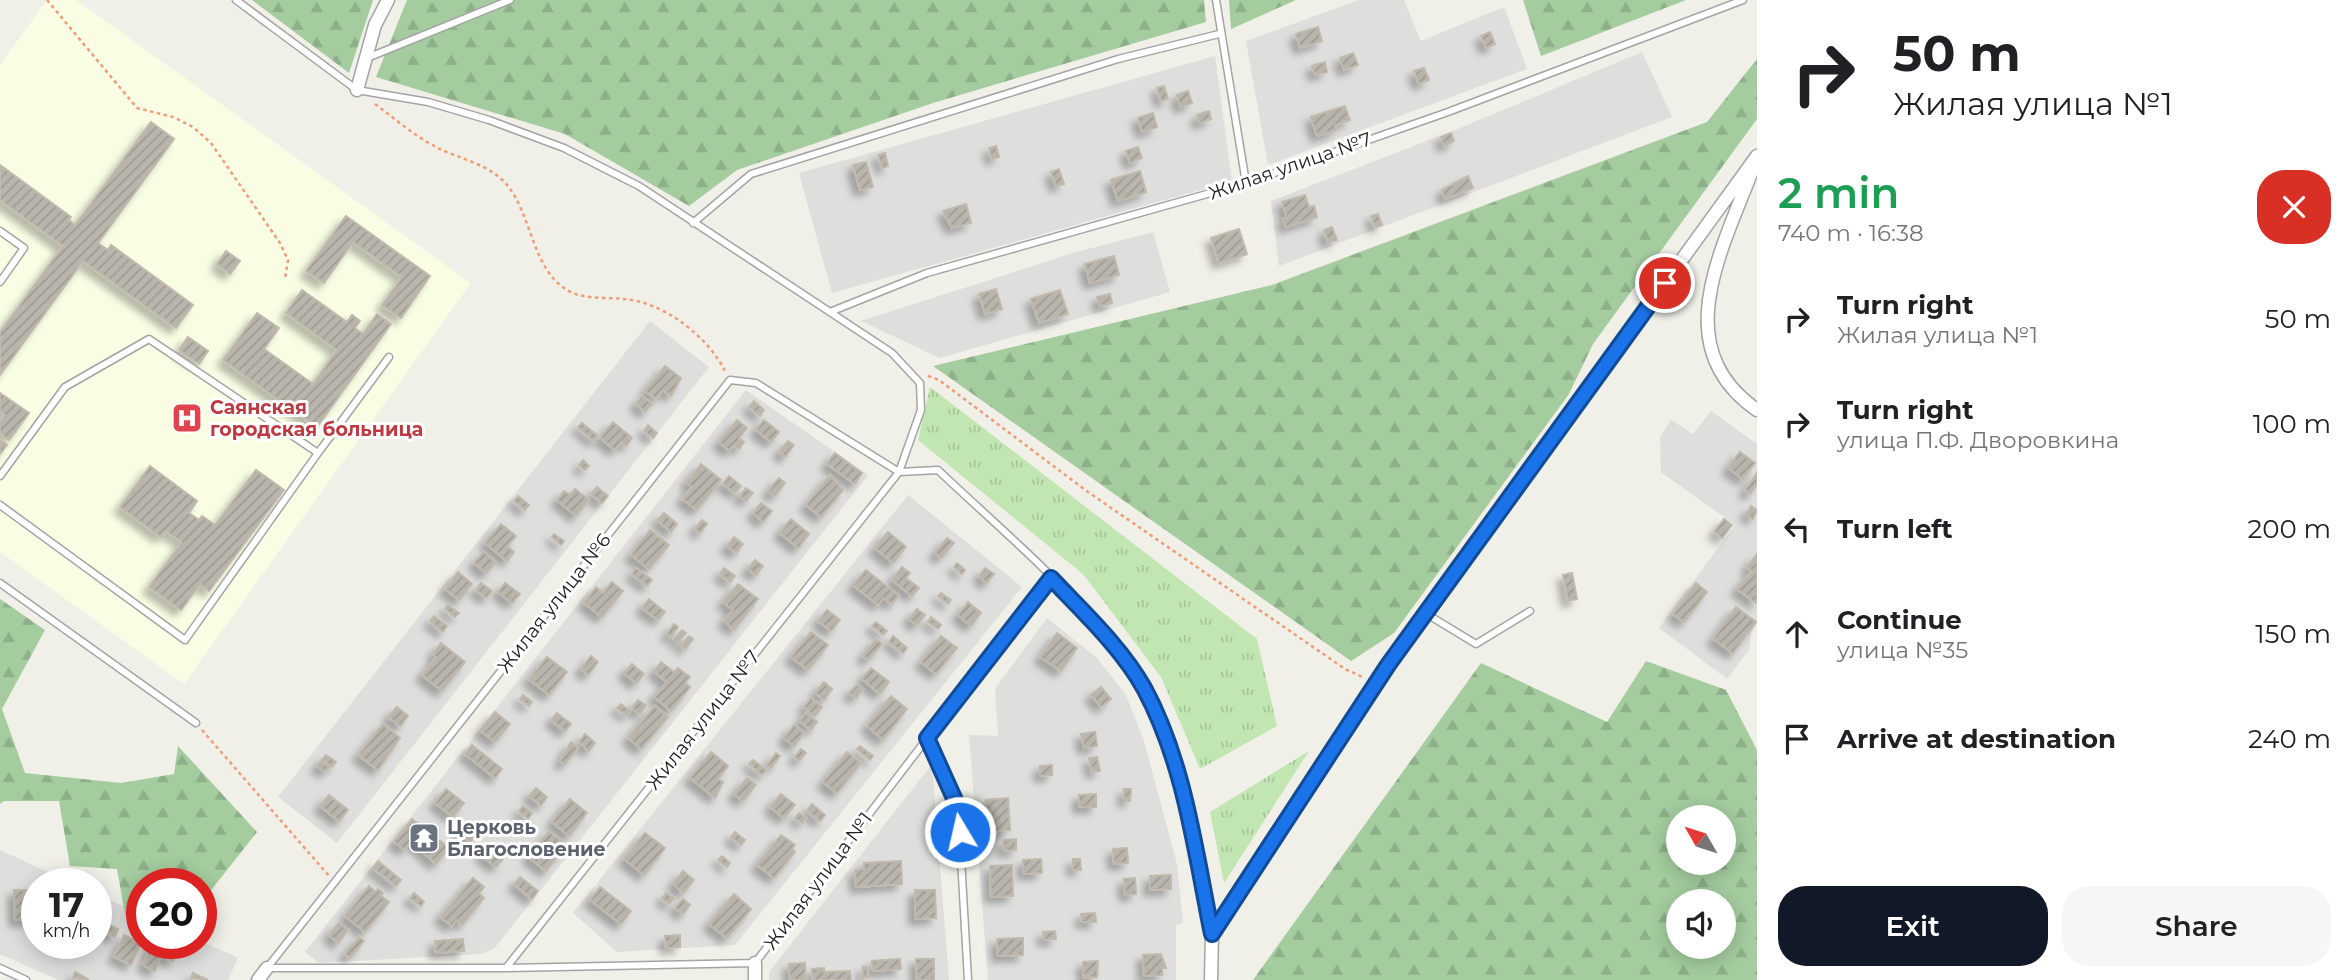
<!DOCTYPE html>
<meta charset="utf-8">
<style>
body{margin:0;font-family:Montserrat,sans-serif;background:#f6f6f6;color:#202124;height:100vh;display:flex;flex-direction:column;font-size:26px;white-space:nowrap}
*{box-sizing:border-box;margin:0}
p{font-size:23px;color:#757577}
.icon{flex:none;width:38px;height:38px;fill:none;stroke:currentColor;stroke-width:2;stroke-linecap:round;stroke-linejoin:round}
.map{position:relative;flex:1;overflow:hidden}
.side{display:flex;flex-direction:column;background:#fff;width:595px}
.side>*{flex:none}
.guide{background:#fff;color:#202124;overflow:hidden}
.needle{width:46px;rotate:309deg}
.controls{position:absolute;left:1666px;top:805px;display:grid;gap:14px}
.controls a{display:grid;place-items:center;width:70px;height:70px;border-radius:50%;background:#fff;box-shadow:0 4px 18px #0003;font-size:35px}
.speed{position:absolute;left:21px;top:868px;display:flex;gap:14px;font-size:35px;font-weight:700;text-align:center}
.speed>*{display:grid;place-content:center;width:91px;height:91px;border-radius:50%;background:#fff;box-shadow:0 4px 18px #0003;line-height:1}
.speed small{font-size:18px;font-weight:400}
.speed .limit{border:10px solid #d22;background:#fff;color:#111}
.pin{position:absolute;display:grid;place-items:center;width:60px;height:60px;color:#fff;margin:-30px;border:4px solid #fff;border-radius:50%;box-shadow:0 2px 7px #0007}
.me{position:absolute;width:77px;margin:-38px;rotate:351deg;stroke-linejoin:round;filter:drop-shadow(0 0 5px #0008)}
.turn{display:flex;align-items:center;gap:24px;height:147px;padding:0 21px;font-size:32px}
.turn .icon{width:91px;height:91px;stroke-width:2.5}
.turn b{display:block;font-size:49px;line-height:60px}
.round{display:grid;place-items:center;flex:none;width:74px;height:74px;border-radius:28px;background:#f6f6f6}
.head{display:flex;align-items:center;justify-content:space-between;height:119px;padding:0 21px}
h1{font-size:42px;font-weight:600;line-height:52px;color:#1e9e55}
.action{display:flex;gap:14px;margin-top:auto;padding:14px 21px}
.action a{flex:1;height:80px;border-radius:28px;background:#111827;color:#fff;font-size:28px;font-weight:600;line-height:80px;text-align:center}
.action a+a{background:#f6f6f6;color:#202124}
ul{padding:0;list-style:none}
li{display:flex;align-items:center;gap:21px;height:105px;padding:0 21px}
li div{flex:1}
li b{display:block;font-size:26px}
li em{font-style:normal}
main{display:flex;flex:1;min-height:0}
.map>svg:first-child{display:block}
.residential{fill:#dededd}
.education{fill:#f8fde4}
.grass{fill:url(#grass-tufts)}
.forest{fill:url(#forest-firs);fill-rule:evenodd}
.building{fill:url(#building-hatch);stroke:#c1b9ab;stroke-width:2;filter:url(#shadow)}
.lines{fill:none;stroke-linecap:round;stroke-linejoin:round}
.lane-casing{stroke:#a4a4a4;stroke-width:9}
.street-casing{stroke:#a4a4a4;stroke-width:15}
.path{stroke:#f09c78;stroke-width:2.5;stroke-dasharray:3.5 3.5;stroke-linecap:butt}
.lane{stroke:#fff;stroke-width:6}
.street{stroke:#fff;stroke-width:12}
.route-casing{stroke:#114b97;stroke-width:18}
.route{stroke:#1a73e8;stroke-width:12}
.labels{text-anchor:middle;dominant-baseline:central;stroke-width:6;stroke-linejoin:round;paint-order:stroke}
.street-label{font-size:19px;fill:#202020;stroke:#fff}
.health-label{font-size:19px;font-weight:bold;fill:#be3a42;stroke:#fff;text-anchor:start}
.worship-label{font-size:19px;font-weight:bold;fill:#5b616d;stroke:#fff;text-anchor:start}
</style>
<main>
<div class="map">
<svg width="1757" height="980" viewBox="0 0 1757 980">
<defs>
<pattern id="grass-tufts" width="24" height="20" patternUnits="userSpaceOnUse" patternTransform="scale(1.75)"><rect width="24" height="20" fill="#c1e6b2"/><path d="M3 7l-1-3M5 7V3M7 7l1-3M15 17l-1-3M17 17v-4M19 17l1-3" fill="none" stroke="#a6c599"/></pattern>
<pattern id="forest-firs" width="22" height="20" patternUnits="userSpaceOnUse" patternTransform="scale(1.75)"><rect width="22" height="20" fill="#a4cc9f"/><path d="M5 1l3.5 6h-7zM16 11l3.5 6h-7z" fill="#8daf89"/></pattern>
<pattern id="building-hatch" width="6" height="6" patternUnits="userSpaceOnUse" patternTransform="scale(1.75)"><rect width="6" height="6" fill="#b9b5ad"/><path d="M-1 1l2-2M0 6l6-6M5 7l2-2" fill="none" stroke="#9f9b95"/></pattern>
<filter id="shadow"><feDropShadow dx="-6" dy="6" stdDeviation="3.5" flood-color="#0004"/></filter>
</defs>
<rect width="100%" height="100%" fill="#f0efe8"/>
<!-- residential -->
<path class="residential" d="M1359,0H1404L1421,41L1504,7L1527,69L1268,165L1246,41Z
M1642,52L1672,117L1279,266L1271,201L1455,130Z
M1215,56L1232,181L832,293L799,173Z
M1153,232L1170,292L940,358L861,321L1073,253Z
M650,321L709,367L337,843L278,797Z
M746,390L868,475L494,949L481,954L319,963L305,952Z
M1711,411L1757,444V624L1751,633L1749,650L1727,679L1659,628L1735,525L1661,472L1660,437L1671,420L1693,434Z
M908,495L1022,587L735,945L617,952L573,913Z
M1047,618L1097,658L1126,695L1144,741L1177,864L1183,923L1176,925V980H988L969,735L998,736L995,689Z
M932,764L949,980H769V972Z
M0,850L74,884H37V943H96V894L142,914V943L201,941L238,958L228,980H58L0,954Z"/>
<!-- education -->
<path class="education" d="M47,0H76L471,283L184,684L0,552V65Z"/>
<!-- grass -->
<path class="grass" d="M930,387L1257,639L1277,726L1200,769L1161,677L1083,574L918,440Z
M1309,751L1224,883L1210,812Z"/>
<!-- forest -->
<path class="forest" d="M252,0H373L349,73Z
M407,0H1204L1206,22L933,103L737,170L689,206L565,134L376,77Z
M1229,0H1296L1231,29Z
M1523,0H1686L1541,56Z
M1757,59V119L1593,344L1569,394L1394,633L1351,661L933,366L1272,285L1707,122Z
M0,599L45,630L2,709L25,773L121,783L174,774L178,746L257,832L201,903V884H142V922L125,914L117,869L70,866L59,801H4L0,804Z
M1646,661L1726,690L1757,750V980H1253L1481,663L1607,722ZM1678,817H1724V863H1678ZM1724,901V947H1678V901Z"/>
<!-- building -->
<path class="building" d="M1318,27L1322,41L1300,48L1296,34Z
M1490,32L1495,44L1486,48L1481,36Z
M1353,53L1358,65L1344,70L1340,58Z
M1325,62L1327,72L1315,75L1312,66Z
M1424,68L1429,80L1419,84L1414,71Z
M1164,86L1168,99L1161,101L1157,88Z
M1188,91L1192,103L1180,107L1177,95Z
M1345,106L1350,120L1335,125L1336,130L1317,136L1311,117Z
M1209,111L1211,119L1199,123L1197,115Z
M1153,113L1157,127L1142,132L1138,118Z
M151,122L174,139L98,243L108,250L111,245L193,305L176,328L83,261L0,375V332L63,246L0,200V165L71,217L69,220L75,225Z
M1451,133L1454,141L1444,146L1441,137Z
M996,146L999,157L992,159L989,148Z
M1138,147L1142,158L1130,163L1126,151Z
M885,153L888,166L882,168L878,155Z
M866,162L873,187L860,190L853,165Z
M1059,169L1064,184L1056,186L1051,172Z
M1140,171L1146,192L1118,201L1111,180Z
M1468,176L1473,188L1445,199L1442,190Z
M1305,195L1309,207L1314,206L1317,217L1286,227L1283,219L1287,218L1282,202Z
M966,204L971,223L952,228L943,211Z
M1378,214L1382,225L1375,227L1371,216Z
M346,216L430,276L401,318L382,305L402,277L353,242L324,283L306,271Z
M1332,227L1337,240L1328,242L1324,230Z
M1239,229L1247,254L1219,263L1211,238Z
M226,251L240,261L230,274L217,264Z
M1114,256L1119,275L1090,283L1085,264Z
M996,289L1002,309L985,314L979,294Z
M302,290L347,322L352,315L360,321L355,328L363,334L377,314L391,324L317,427L223,360L257,313L279,328L264,349L313,384L337,350L286,313Z
M1060,290L1068,314L1039,323L1031,299Z
M1110,294L1112,303L1100,306L1097,297Z
M188,337L208,351L199,364L179,350Z
M665,366L681,378L671,396L663,390L656,399L645,391Z
M0,393L29,413L9,440L0,433V422L5,415L0,412Z
M642,396L652,404L645,412L636,404Z
M754,401L764,410L760,416L749,407Z
M737,420L747,428L739,438L744,442L739,449L734,445L729,451L719,442Z
M764,420L779,432L771,442L756,430Z
M613,422L632,438L626,446L621,442L615,450L600,438Z
M582,423L598,436L594,441L578,427Z
M648,425L657,433L653,438L644,431Z
M0,440L7,445L0,454Z
M788,441L794,445L785,457L779,452Z
M1740,452L1755,463L1743,479L1728,468Z
M835,453L862,473L855,484L827,464Z
M583,460L589,466L585,470L579,465Z
M701,464L721,480L697,510L682,499L692,487L686,483Z
M150,466L197,501L189,513L199,520L202,516L215,525L256,470L284,490L209,591L200,584L181,610L149,587L182,542L166,531L161,537L120,507Z
M1757,473V484L1750,494L1745,490Z
M830,475L843,490L821,517L806,505Z
M729,476L741,486L735,493L723,484Z
M779,478L785,483L775,496L768,491Z
M597,487L608,496L602,503L591,494Z
M746,488L753,493L746,501L740,496Z
M575,489L589,500L576,516L557,500L564,491L570,495Z
M518,496L529,505L525,510L514,501Z
M761,503L772,511L763,522L753,513Z
M1751,506L1757,510L1753,519L1746,514Z
M664,513L677,524L671,532L657,520Z
M791,519L809,534L798,548L780,533Z
M1724,519L1732,525L1722,538L1714,532Z
M702,520L707,524L700,533L695,529Z
M501,524L516,536L507,546L514,552L507,561L485,543Z
M650,530L669,545L649,569L631,555Z
M888,532L906,547L893,563L875,548Z
M554,534L564,541L561,545L552,537Z
M734,537L743,544L736,553L727,546Z
M947,538L954,543L941,558L935,553Z
M484,552L496,562L486,573L474,563Z
M1757,554V601L1756,603L1737,589L1752,571L1747,567Z
M755,560L763,566L756,575L748,569Z
M957,563L965,570L962,574L954,567Z
M902,567L910,573L906,578L919,588L912,596L892,580Z
M636,568L652,580L647,586L632,574Z
M724,568L735,576L730,582L720,574Z
M985,568L994,574L987,583L979,576Z
M866,570L899,596L892,604L883,598L878,605L853,585Z
M458,572L472,584L459,600L445,589Z
M1572,573L1577,599L1568,601L1563,575Z
M612,582L623,591L602,617L584,603L596,587L603,593Z
M481,583L492,591L486,598L476,590Z
M505,583L520,594L512,603L498,592Z
M1696,583L1707,592L1684,622L1673,614Z
M738,584L758,599L734,630L724,621L733,610L723,602Z
M941,593L951,600L948,604L938,596Z
M649,599L665,612L658,620L642,608Z
M968,602L981,613L971,626L958,615Z
M448,605L459,613L455,617L445,609Z
M1736,607L1756,622L1733,653L1713,639Z
M917,609L925,615L917,625L909,619Z
M827,610L840,620L831,631L818,621Z
M434,616L447,626L443,632L430,621Z
M931,617L941,625L938,629L928,622Z
M876,622L887,631L883,635L872,626Z
M674,624L678,627L671,637L667,634Z
M682,630L686,633L678,642L674,639Z
M811,632L828,645L808,670L791,657Z
M1057,633L1077,648L1061,671L1040,657Z
M689,636L693,639L685,649L681,645Z
M893,636L907,648L903,653L889,642Z
M941,636L957,648L936,674L921,662Z
M876,639L882,644L868,660L863,656Z
M441,643L465,662L442,691L422,675L436,657L433,654Z
M591,656L598,662L588,675L581,669Z
M547,657L567,672L549,695L529,679Z
M661,662L674,672L678,668L690,677L685,683L690,687L671,711L654,697L667,682L654,672Z
M632,664L644,674L636,683L624,673Z
M871,668L889,682L880,694L862,679Z
M824,682L832,689L824,700L815,693Z
M857,685L863,689L856,698L849,693Z
M1101,687L1111,699L1101,707L1091,695Z
M523,695L532,702L529,706L520,699Z
M891,696L907,709L883,740L867,726Z
M811,698L822,707L815,716L804,707Z
M638,700L646,705L640,714L632,708Z
M621,704L630,711L627,715L617,708Z
M655,706L668,717L641,749L628,738Z
M397,707L408,716L400,726L388,717Z
M495,712L510,724L495,742L480,730Z
M557,713L571,724L565,731L551,720Z
M806,713L817,722L811,730L800,721Z
M383,724L400,738L378,770L358,755Z
M794,725L804,733L794,746L784,738Z
M1095,732L1097,746L1084,748L1081,734Z
M585,734L595,743L589,751L579,742Z
M571,742L578,748L565,764L560,761Z
M472,745L502,769L495,778L465,754Z
M860,746L873,756L870,760L857,749Z
M801,749L806,753L799,761L795,757Z
M711,752L728,766L718,779L723,782L715,798L690,778Z
M847,752L861,763L837,793L823,782Z
M776,753L780,756L771,768L767,765Z
M326,755L336,762L332,767L322,760Z
M1097,757L1100,771L1092,772L1089,758Z
M753,760L766,770L762,775L749,764Z
M321,761L329,767L325,772L317,766Z
M1052,765V775L1040,776V766Z
M747,778L756,785L743,801L734,794Z
M536,788L547,797L541,805L529,796Z
M446,789L464,803L453,817L435,803Z
M1124,789H1131L1130,801H1124Z
M781,794L795,805L784,818L770,807Z
M1096,794V807H1079V795Z
M329,795L348,810L339,821L320,806Z
M1008,798L1010,830L988,832L986,800Z
M570,799L587,813L569,836L552,822Z
M812,804L825,815L820,821L807,811Z
M523,806L532,813L528,819L519,811Z
M799,813L806,818L802,823L795,818Z
M412,819L449,848L436,864L411,841L405,850L394,842Z
M468,825L477,833L470,842L460,835Z
M549,831L566,845L546,871L528,857Z
M735,832L745,840L741,845L731,837Z
M645,833L665,848L644,875L624,859Z
M781,835L795,845L792,849L795,852L774,878L757,865Z
M1016,839V850L1004,851L1003,840Z
M488,847L503,859L496,867L481,855Z
M1127,848L1128,863L1114,864L1113,849Z
M722,856L730,863L727,867L718,860Z
M1041,859L1042,873L1024,874L1023,860Z
M1073,859H1080L1081,870H1073Z
M378,861L401,880L396,886L373,868Z
M901,861L902,884L856,887L855,870L864,869V863Z
M1012,865L1013,896L991,897L990,866Z
M683,871L694,880L683,893L673,884Z
M1171,875V889L1150,890V876Z
M520,877L538,891L532,899L514,884Z
M473,878L484,887L479,894L484,898L462,925L456,920L452,926L440,917Z
M1135,878L1136,894L1125,895L1124,879Z
M369,886L376,892L378,889L383,893L381,896L389,902L365,932L345,916Z
M600,887L631,911L621,924L590,900Z
M14,890H37V920H15Z
M915,890H935L936,918L915,919Z
M414,893L424,902L421,906L410,898Z
M666,893L674,898L669,904L662,898Z
M734,894L751,909L727,938L709,924Z
M683,899L690,905L683,914L675,908Z
M1095,913L1096,922H1082L1081,914Z
M339,923L348,930L338,943L329,935Z
M107,924L118,929L115,937L103,931Z
M1055,931L1056,939L1044,940L1043,932Z
M124,935L141,943L131,965L114,957Z
M680,935V947L666,948L665,936Z
M359,937L364,941L350,958L345,954Z
M1023,938V955L998,956L997,939Z
M463,939L464,951L436,953L435,941Z
M152,943L176,954L173,961L161,956L155,971L143,965Z
M1161,954L1166,968H1162V975L1144,976L1143,955Z
M900,959L901,969L873,971L872,961Z
M916,959H934V980H917Z
M1098,961L1097,977L1084,978L1083,962Z
M805,963L806,980H790L789,964Z
M863,967H867L868,977L863,978Z
M824,968V972L850,971L851,980H813L812,969Z
M75,972L88,979V980L73,978Z
M193,973L208,980L191,978Z"/>
<g class="lines">
<!-- lane casing -->
<g class="lane-casing">
<path id="lane" d="M236,0L357,90L428,102L489,120L564,148L639,186L892,353L920,383L921,410L899,472L506,968
M1216,0L1246,183
M367,58L510,0
M693,223L751,174L1118,59L1219,34
M0,231L24,248L0,282
M830,312L927,273L1246,183L1448,112L1743,0
M899,472L938,470C1026,554 1141,642 1178,764C1194,818 1200,877 1211,931
M0,476L65,387L149,339L318,453L389,357
M0,505L185,640L318,453
M0,583L196,723
M1425,613L1476,644L1530,611
M927,738L958,807L968,980
M0,968L26,980
M267,968H506L755,963L1050,578
M267,968L730,380L756,383L899,472"/>
</g>
<!-- street casing -->
<g class="street-casing">
<path id="street" d="M357,90L375,25L388,0
M1753,168C1723,249 1666,347 1757,410
M258,980L267,968
M755,980V963
M1211,980L1212,934L1388,665L1757,156"/>
</g>
<!-- path -->
<path class="path" d="M47,0L137,108L173,117L193,127L211,143L280,243L288,260L285,279
M375,104C395,119 415,136 436,147C459,159 490,164 507,185C532,215 532,269 567,290C583,300 606,297 624,299C664,302 708,337 725,371
M928,376L939,380L1088,492L1345,669L1365,678
M202,730L329,876"/>
<!-- lane -->
<use href="#lane" class="lane"/>
<!-- street -->
<use href="#street" class="street"/>
</g>
<g class="lines">
<!-- route casing -->
<g class="route-casing">
<path id="route" d="M960,832L958,807L927,738L1051,578C1083,612 1121,647 1144,688C1185,764 1195,851 1212,934L1388,665L1665,283"/>
</g>
<!-- route -->
<use href="#route" class="route"/>
</g>
<!-- icons -->
<defs>
<g id="hospital-square" transform="scale(1.575)"><rect x="-9" y="-9" width="18" height="18" rx="4" fill="#e0444e" stroke="#fff"/><path d="M-5-5h3v3.5h4V-5h3V5h-3V1.5h-4V5h-3Z" fill="#fff"/></g>
<g id="temple-square" transform="scale(1.575)"><rect x="-9" y="-9" width="18" height="18" rx="4" fill="#6b7280" stroke="#fff"/><path d="M0-6L5-2H3V0L6.5 2.5H4V6H1.5V3h-3V6H-4V2.5H-6.5L-3 0V-2H-5Z" fill="#fff"/></g>
</defs>
<g fill-rule="evenodd">
<use href="#hospital-square" x="187" y="418"/>
<use href="#temple-square" x="424" y="838"/>
</g>
<g class="labels">
<!-- street labels -->
<g class="street-label">
<text transform="translate(1290 166) rotate(-19)">Жилая улица №7</text>
<text transform="translate(554 603) rotate(-52)">Жилая улица №6</text>
<text transform="translate(703 720) rotate(-52)">Жилая улица №7</text>
<text transform="translate(818 881) rotate(-53)">Жилая улица №1</text>
</g>
<!-- health labels -->
<g class="health-label">
<text x="210" y="407">Саянская<tspan x="210" dy="22">городская больница</tspan></text>
</g>
<!-- worship labels -->
<g class="worship-label">
<text x="447" y="827">Церковь<tspan x="447" dy="22">Благословение</tspan></text>
</g>
</g>
</svg>
<div class="controls">
<a><svg class="needle" viewBox="-14 -14 28 28"><path d="M0-13l5 13h-10z" fill="#e53935"/><path d="M0 13l5-13h-10z" fill="#757577"/></svg></a>
<a><svg class="icon" aria-label="sound" viewBox="0 0 24 24"><path d="M4 9h4l5-4v14l-5-4H4zM17 9q2 3 0 6"/></svg></a>
</div>
<div class="speed"><div>17<small>km/h</small></div><div class="limit">20</div></div>
<div class="pin" style="left:1665px;top:283px;background:#d93025"><svg class="icon" aria-label="arrive" viewBox="0 0 24 24"><path d="M6 21V4h12l-3 4 3 4H6"/></svg></div>
<svg class="me" style="left:960px;top:832px" viewBox="-20 -20 40 40"><circle r="17" fill="#1a73e8" stroke="#fff" stroke-width="3"/><path d="M0-11L8 9 0 5-8 9z" fill="#fff"/></svg>
</div>
<section class="side">
<div class="guide">
<div class="turn"><svg class="icon" aria-label="right" viewBox="0 0 24 24"><path d="M7 20v-9h11M14 6l5 5-5 5"/></svg><div><b>50 m</b>Жилая улица №1</div></div>
</div>
<div class="head"><div><h1>2 min</h1><p>740 m · 16:38</p></div><a class="round" style="background:#d93025;color:#fff"><svg class="icon" aria-label="close" viewBox="0 0 24 24"><path d="M6 6l12 12M18 6L6 18"/></svg></a></div>
<ul>
<li><svg class="icon" aria-label="right" viewBox="0 0 24 24"><path d="M7 20v-9h11M14 6l5 5-5 5"/></svg><div><b>Turn right</b><p>Жилая улица №1</p></div><em>50 m</em></li>
<li><svg class="icon" aria-label="right" viewBox="0 0 24 24"><path d="M7 20v-9h11M14 6l5 5-5 5"/></svg><div><b>Turn right</b><p>улица П.Ф. Дворовкина</p></div><em>100 m</em></li>
<li><svg class="icon" aria-label="left" viewBox="0 0 24 24"><path d="M17 20v-9H6M10 6l-5 5 5 5"/></svg><div><b>Turn left</b></div><em>200 m</em></li>
<li><svg class="icon" aria-label="ahead" viewBox="0 0 24 24"><path d="M12 20V5M6 11l6-6 6 6"/></svg><div><b>Continue</b><p>улица №35</p></div><em>150 m</em></li>
<li><svg class="icon" aria-label="arrive" viewBox="0 0 24 24"><path d="M6 21V4h12l-3 4 3 4H6"/></svg><div><b>Arrive at destination</b></div><em>240 m</em></li>
</ul>
<div class="action"><a>Exit</a><a>Share</a></div>
</section>
</main>
